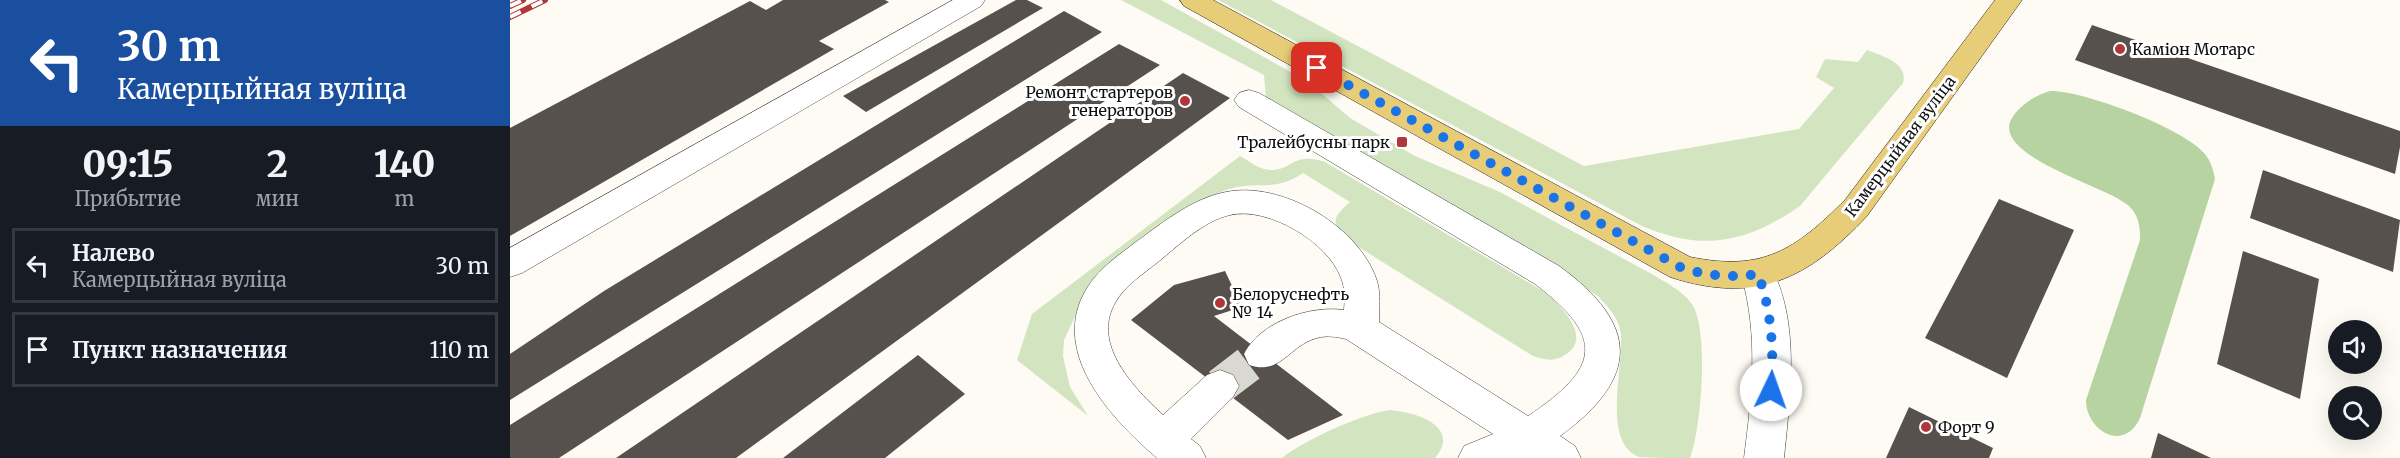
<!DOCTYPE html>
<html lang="ru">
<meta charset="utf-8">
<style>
body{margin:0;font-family:Merriweather,serif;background:#20242c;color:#f1f3f6;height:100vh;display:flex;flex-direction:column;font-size:22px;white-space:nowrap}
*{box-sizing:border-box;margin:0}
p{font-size:20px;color:#9ea1a6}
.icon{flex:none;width:33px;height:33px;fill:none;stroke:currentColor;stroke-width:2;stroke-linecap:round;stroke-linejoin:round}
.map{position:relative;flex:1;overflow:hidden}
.sheet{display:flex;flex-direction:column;background:#171b24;width:510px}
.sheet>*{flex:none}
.guide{background:#1a4fa0;color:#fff;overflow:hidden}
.tools{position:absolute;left:1818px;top:320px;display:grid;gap:12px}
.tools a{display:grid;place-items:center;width:54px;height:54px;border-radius:50%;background:#171b24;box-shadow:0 6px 24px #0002;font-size:30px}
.pin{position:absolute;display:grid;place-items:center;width:51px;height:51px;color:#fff;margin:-26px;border-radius:12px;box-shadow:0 3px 9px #0006}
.me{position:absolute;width:66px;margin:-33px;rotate:3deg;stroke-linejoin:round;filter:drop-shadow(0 0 4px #0008)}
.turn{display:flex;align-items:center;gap:21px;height:126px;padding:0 18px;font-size:27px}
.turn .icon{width:78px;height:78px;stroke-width:2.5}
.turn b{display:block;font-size:42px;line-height:51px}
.eta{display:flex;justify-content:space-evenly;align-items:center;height:102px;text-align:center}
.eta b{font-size:36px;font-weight:800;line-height:42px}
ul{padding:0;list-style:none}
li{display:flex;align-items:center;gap:18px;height:75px;margin:0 12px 9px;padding:0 6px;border:3px solid #363941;border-radius:0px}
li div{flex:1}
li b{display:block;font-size:22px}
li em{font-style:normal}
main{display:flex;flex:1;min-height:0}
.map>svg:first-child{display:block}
.green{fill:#d3e5c0}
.forest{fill:#b7d3a1}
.building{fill:#57514d}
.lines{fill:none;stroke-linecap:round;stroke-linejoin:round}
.minor-tunnel{stroke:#d9d8d1;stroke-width:36;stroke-dasharray:36 18;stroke-linecap:butt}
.minor-casing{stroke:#424242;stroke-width:1}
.major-casing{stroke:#202020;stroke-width:1}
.minor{fill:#fff;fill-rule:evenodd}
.major{fill:#e8cd78;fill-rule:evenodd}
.rail-casing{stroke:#af373c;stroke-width:6}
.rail{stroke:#fff;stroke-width:4;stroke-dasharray:12;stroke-linecap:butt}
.route{stroke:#1a73e8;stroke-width:10;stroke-dasharray:0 18}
.poi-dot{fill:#af373c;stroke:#fff;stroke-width:2}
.labels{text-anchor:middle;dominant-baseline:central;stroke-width:6;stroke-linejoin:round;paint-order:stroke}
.poi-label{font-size:16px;fill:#0f0f0f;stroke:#fff;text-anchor:start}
.street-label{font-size:16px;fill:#0f0f0f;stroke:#fff}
</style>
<main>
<section class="sheet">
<div class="guide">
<div class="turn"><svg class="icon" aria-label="left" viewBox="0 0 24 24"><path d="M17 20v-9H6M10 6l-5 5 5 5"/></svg><div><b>30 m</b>Камерцыйная вуліца</div></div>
</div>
<div class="eta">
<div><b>09:15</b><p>Прибытие</p></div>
<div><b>2</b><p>мин</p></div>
<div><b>140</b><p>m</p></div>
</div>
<ul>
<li><svg class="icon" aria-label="left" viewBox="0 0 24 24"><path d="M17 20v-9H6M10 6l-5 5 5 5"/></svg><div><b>Налево</b><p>Камерцыйная вуліца</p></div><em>30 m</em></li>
<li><svg class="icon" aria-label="arrive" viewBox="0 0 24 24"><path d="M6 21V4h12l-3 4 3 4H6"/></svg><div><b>Пункт назначения</b></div><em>110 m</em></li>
</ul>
</section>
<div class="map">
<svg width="1890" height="458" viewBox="0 0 1890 458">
<rect width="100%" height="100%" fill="#fdfbf3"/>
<!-- green -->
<path class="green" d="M611,0H651L797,81L840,118L905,156L990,192L1140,273C1153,281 1172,290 1181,303C1200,327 1191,430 1180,458C1165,458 1142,458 1129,457C1091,442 1114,367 1111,335C1110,319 1098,307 1088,296L756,100L754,75Z
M708,0H761L1074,166L1289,129L1324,88L1306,77L1315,59L1348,62L1357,50C1372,56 1399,63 1393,83L1290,206C1237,243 1193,252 1132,226Z
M730,156C739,161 750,170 760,170C782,171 783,151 815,162L1033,291C1050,304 1084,338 1055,355C1044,362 1034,360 1023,356L839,241C821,222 821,219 840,202L793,173C761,195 743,177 709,193L570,306L554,340L553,356L560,387L578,416L507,360L522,314Z
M880,410C905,412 952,426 925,458H772C794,440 852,414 880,410Z"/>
<!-- forest -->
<path class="forest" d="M1540,91C1572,90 1673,128 1694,153C1701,161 1703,169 1705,179L1630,418C1614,453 1576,431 1576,400L1630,240C1630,226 1629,216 1619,206C1598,186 1479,156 1502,118C1510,105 1526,95 1540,91Z"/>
<!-- building -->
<path class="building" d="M273,0H375L379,2L309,41L324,49L0,236V128L240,1L256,10Z
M506,0H517L533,8L356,112L333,96Z
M554,11L592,32L0,400V354L94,291Z
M1582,25L1890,131V147L1885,174L1565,60Z
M609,44L650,65L49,458H0V425Z
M673,73L720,98L226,458H106Z
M1753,170L1890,220L1883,272L1740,218Z
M1489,199L1564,230L1497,378L1415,338Z
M1733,251L1809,279L1790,399L1707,364Z
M715,271L732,307L704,316L833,415L778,440L621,320L664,285Z
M408,355L455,394L375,458H273Z
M1399,407L1483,448L1479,458H1376Z
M1648,433L1701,458H1641Z"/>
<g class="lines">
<!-- minor-tunnel -->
<path class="minor-tunnel" d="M710,386L752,354"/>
<!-- minor casing -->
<g class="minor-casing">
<path id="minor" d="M443,0H475L471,6L12,273L0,277V248Z
M739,90L749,93L1049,266C1129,324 1131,377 1050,436L1065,446L1071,458H948L954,446L983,434L836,339C827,337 817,335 807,338C779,345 771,376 739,365L734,354C750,322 800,305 834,310C835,299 835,288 831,278C818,242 758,206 720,215C693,221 668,246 648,262C633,274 614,286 605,303C581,345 625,389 653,415L697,375L710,370L723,375L729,386L723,397L681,439L690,446L696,458H647C600,418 536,349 579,285C591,267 609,255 626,242C655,221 685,196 722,191C777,184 850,228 867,281C871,294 869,309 869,322L1018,416C1090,368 1096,338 1025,284L729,107L724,100L729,93Z
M1248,261L1260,265C1291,322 1280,396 1274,458H1234C1242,395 1249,336 1231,274L1236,265Z"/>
</g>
<!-- major casing -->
<g class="major-casing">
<path id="major" d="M670,0H703L1180,257C1253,272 1285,250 1335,200L1485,0H1512L1357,216C1298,279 1246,305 1160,277L674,6Z"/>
</g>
<!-- minor -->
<use href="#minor" class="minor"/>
<!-- major -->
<use href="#major" class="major"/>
<!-- rail casing -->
<g class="rail-casing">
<path id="rail" d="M0,6L13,0
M0,17L35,0"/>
</g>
<!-- rail -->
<use href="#rail" class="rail"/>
</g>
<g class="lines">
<!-- route -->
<path class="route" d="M807,68L1172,268C1198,276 1221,278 1248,274C1262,312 1264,350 1261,390"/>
</g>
<!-- markers -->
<g class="poi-dot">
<circle cx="1610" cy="49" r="6"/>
<circle cx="675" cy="101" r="6"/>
<rect x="886" y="136" width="12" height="12" rx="3"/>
<circle cx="710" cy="303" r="6"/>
<circle cx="1416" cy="427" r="6"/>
</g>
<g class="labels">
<!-- poi labels -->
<g class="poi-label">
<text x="1622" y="49">Каміон Мотарс</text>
<text x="663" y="92" text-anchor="end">Ремонт стартеров<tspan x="663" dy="18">генераторов</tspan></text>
<text x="880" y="142" text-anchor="end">Тралейбусны парк</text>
<text x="722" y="294">Белоруснефть<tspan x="722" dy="18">№ 14</tspan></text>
<text x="1428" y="427">Форт 9</text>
</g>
<!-- street labels -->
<g class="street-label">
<text transform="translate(1390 146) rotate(-53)">Камерцыйная вуліца</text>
</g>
</g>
</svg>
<div class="tools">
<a><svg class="icon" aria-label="sound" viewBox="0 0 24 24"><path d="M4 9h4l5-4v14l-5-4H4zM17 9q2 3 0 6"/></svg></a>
<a><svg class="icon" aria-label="search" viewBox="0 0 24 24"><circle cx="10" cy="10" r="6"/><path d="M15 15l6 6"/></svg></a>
</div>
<div class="pin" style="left:807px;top:68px;background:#d93025"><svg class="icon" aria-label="arrive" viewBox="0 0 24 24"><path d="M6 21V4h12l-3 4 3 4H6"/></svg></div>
<svg class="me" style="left:1261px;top:390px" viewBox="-20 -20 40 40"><circle r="19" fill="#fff"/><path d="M0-13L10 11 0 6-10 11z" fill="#1a73e8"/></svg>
</div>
</main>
